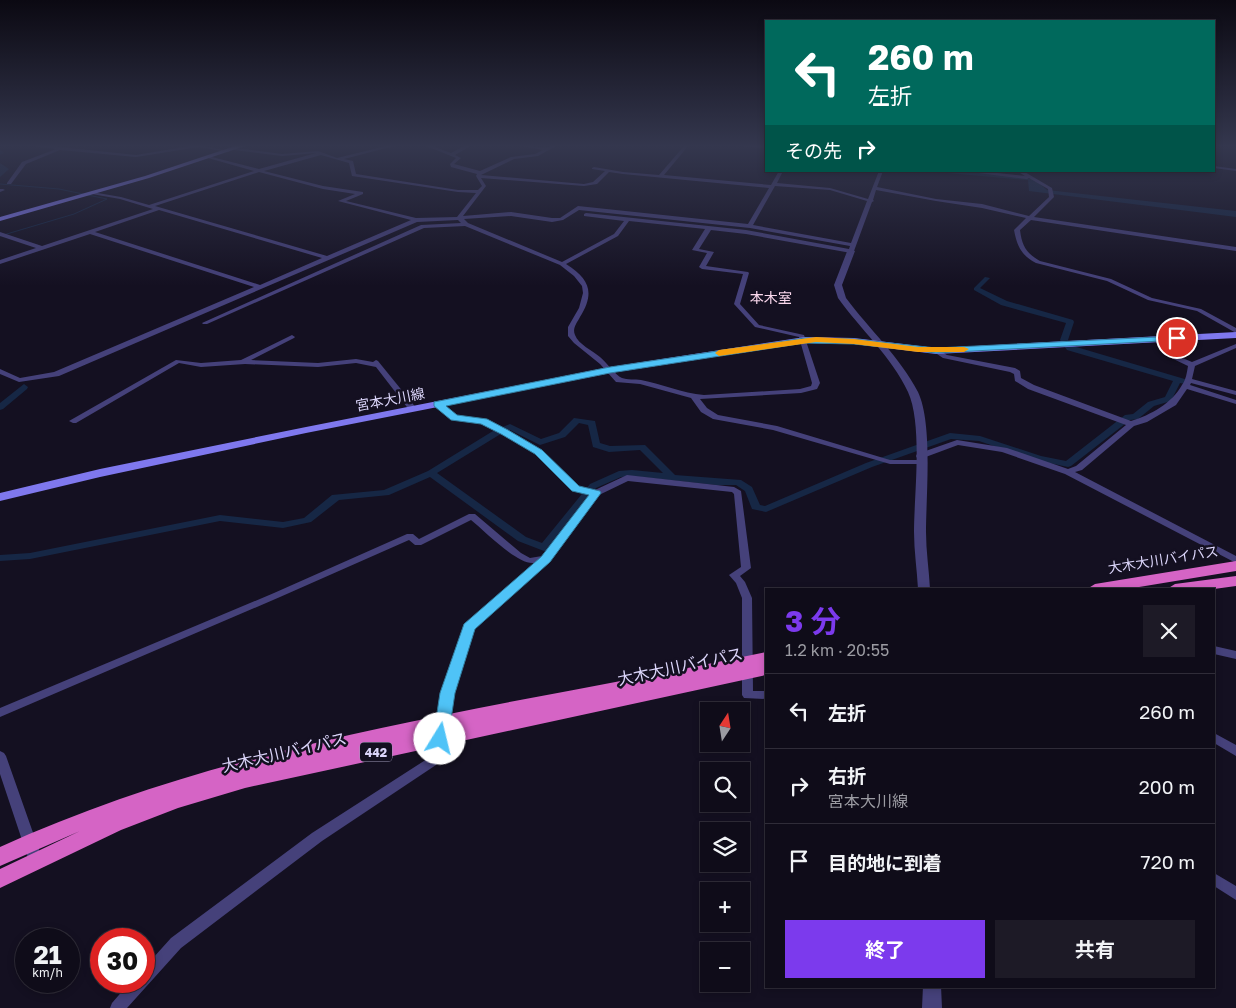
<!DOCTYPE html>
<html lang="ja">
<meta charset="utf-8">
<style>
body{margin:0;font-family:"Golos Text","Noto Sans JP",sans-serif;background:#1d1a26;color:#f1f3f6;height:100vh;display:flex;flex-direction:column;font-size:19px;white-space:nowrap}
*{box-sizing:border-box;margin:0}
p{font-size:16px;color:#9b9ba2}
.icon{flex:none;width:28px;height:28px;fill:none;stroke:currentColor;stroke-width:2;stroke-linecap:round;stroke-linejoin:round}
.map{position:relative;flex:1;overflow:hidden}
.details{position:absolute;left:765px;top:588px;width:450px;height:400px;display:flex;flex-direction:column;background:#0f0c19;border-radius:0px;box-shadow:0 2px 8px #0003,0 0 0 1px #2f2c38}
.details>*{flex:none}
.guide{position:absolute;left:765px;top:20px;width:450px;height:152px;border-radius:0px;box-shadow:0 2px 8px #0003,0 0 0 1px #2f2c38;background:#00695c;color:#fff;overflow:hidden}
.needle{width:32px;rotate:12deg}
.controls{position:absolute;left:700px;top:702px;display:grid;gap:10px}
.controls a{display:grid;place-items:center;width:50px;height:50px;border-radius:0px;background:#0f0c19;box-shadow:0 2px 8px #0003,0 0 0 1px #2f2c38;font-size:25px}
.speed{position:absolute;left:15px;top:928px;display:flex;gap:10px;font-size:25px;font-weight:700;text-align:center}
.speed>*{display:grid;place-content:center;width:65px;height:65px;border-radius:50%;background:#0f0c19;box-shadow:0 2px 8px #0003,0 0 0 1px #2f2c38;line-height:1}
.speed small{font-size:12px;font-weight:400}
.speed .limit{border:8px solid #d22;background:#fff;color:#111}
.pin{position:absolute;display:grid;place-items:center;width:42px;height:42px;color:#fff;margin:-21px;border:2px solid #fff;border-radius:50%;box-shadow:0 1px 5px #0007}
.me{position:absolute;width:55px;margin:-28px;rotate:9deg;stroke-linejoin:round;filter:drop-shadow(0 0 4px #0008)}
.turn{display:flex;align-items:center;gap:18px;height:105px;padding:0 20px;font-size:22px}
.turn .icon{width:65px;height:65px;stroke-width:2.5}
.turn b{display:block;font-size:35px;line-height:42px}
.then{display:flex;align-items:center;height:48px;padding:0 20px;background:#0003;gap:10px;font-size:19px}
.round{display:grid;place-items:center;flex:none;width:52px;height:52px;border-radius:0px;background:#1d1a26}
.headline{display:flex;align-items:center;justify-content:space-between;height:85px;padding:0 20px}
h1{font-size:30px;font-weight:700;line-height:38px;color:#7c3aed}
.primary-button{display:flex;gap:10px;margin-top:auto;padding:10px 20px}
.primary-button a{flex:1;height:58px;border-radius:0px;background:#7c3aed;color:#fff;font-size:20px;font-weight:700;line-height:58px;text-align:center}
.primary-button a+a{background:#1d1a26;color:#f1f3f6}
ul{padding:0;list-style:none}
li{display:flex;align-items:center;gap:15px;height:75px;padding:0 20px;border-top:1px solid #2f2c38}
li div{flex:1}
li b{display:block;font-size:19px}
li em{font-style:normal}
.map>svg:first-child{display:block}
.water{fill:#162745}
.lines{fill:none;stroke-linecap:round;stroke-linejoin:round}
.stream{stroke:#162745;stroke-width:1}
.canal{fill:#162745;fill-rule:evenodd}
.river{fill:#162745;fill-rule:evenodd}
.minor{fill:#45417a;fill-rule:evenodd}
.tertiary{fill:#45417a;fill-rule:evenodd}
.secondary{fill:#7f78ee;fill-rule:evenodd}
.trunk{fill:#d564c5;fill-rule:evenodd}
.route{fill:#4fc3f7;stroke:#337fa1}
.slow{fill:#f59e0b}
.labels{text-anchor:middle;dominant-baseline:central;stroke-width:5;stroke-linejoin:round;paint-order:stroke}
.shield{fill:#141021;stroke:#9f9ab9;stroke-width:1}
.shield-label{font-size:12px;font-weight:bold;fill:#dbd5fa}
.far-quarter-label{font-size:14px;fill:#fad7ec;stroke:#141021}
.street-label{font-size:14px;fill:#dbd5fa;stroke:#141021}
.near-street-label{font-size:16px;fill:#dbd5fa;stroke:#141021}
</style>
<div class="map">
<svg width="1236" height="1008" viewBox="0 0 1236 1008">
<rect width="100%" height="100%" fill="#141021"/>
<!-- water -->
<path class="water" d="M925,171H959L1034,179L1047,190L1236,211V217L1029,191L1028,180Z"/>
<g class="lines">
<!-- stream -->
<path class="stream" d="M0,170L5,169
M0,184L59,189L107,199L74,214L0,236"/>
<!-- canal -->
<path class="canal" d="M750,145H766V147Z
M985,277L990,278L980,288L1007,301L1073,320L1074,322L1068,340L1073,346L1188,380L1189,382L1185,384L1180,383L1171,401L1154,406L1138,419L1130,420L1071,466L1068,467L1035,460L979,441L951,439L872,467L766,512L752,509L745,491L736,485H716L632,476L621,477L596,488L548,550L544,551L518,541L430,477L389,495L339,500L311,522L283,528L220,521L30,559L0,561V555L30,553L220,515L283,522L304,518L332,495L384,490L428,471L493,431L510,424L541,439L559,433L574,418L595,421L600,443L610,446L645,445L675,475L741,480L752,487L760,505L765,506L866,463L950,433L980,436L1041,456L1066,461L1125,415L1133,414L1148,402L1165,397L1173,381L1067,350L1060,340L1066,323L1001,305L974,290V288ZM579,423L588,425L593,447L609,452L640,450L663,473L632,470L619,471L590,484L542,543L526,537L437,473L499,435L510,430L540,445L565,437Z
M24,384L28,387L27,389L3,409L0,410V403Z"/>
<!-- river -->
<path class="river" d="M0,149L4,153L0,155Z
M0,163L9,169L0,177Z"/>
<!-- minor -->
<path class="minor" d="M24,145H41L136,155L196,145L230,151L228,152L199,147L136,157L60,150L26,164L11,184H7V183L22,162L56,149Z
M390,145H398L344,159L353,161L356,174L458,190H478L482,186L476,176L477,174L451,167L450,164L456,158L424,145H430L451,153L466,145H472L455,155L461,158L454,164L480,171L511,157L535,154L543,150L517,145L547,148L552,145H558L538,156L514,159L481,175L584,184L593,182L605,171L592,169V168L594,167L623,172L659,175L685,145H689L664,175L771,185L779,171H783L777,183L830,188L868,199L879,171H883L877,187L936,199L982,204L1029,216L1049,197L1048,189L1029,178L1027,179L962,171H979L1025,176L1017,171H1023L1052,188L1054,197L1034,217L1236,247V251L1031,220L1020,230C1022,246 1026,253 1040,261L1111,279L1152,298L1201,309L1236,328V333L1197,311L1148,300L1107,281L1036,263C1021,255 1017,246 1014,230L1026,218L982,208L936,201L876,190L873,200L874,201L872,202L854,251L851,253L746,234L711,230L699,249L714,252L706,266L748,272L749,273L740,304L759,325L804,335L820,383L817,389L801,393L700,399L707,408L718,415L777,426L890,460H923L924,462L923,464H890L773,430L713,419L701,412L691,398L640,384L616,382L600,364L574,343L568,336V327L579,308L583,293L582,286L574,276L560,265L465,226L424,228L207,324H203L202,323L421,225L461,223L458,220L417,222L59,376L19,382L0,374V369L20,378L54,372L254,287L90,234L0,264V260L36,248L0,236V232L42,246L153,209L120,199L92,194V192L121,197L149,205L254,171L208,158V156L259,169L316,153L282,156L234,150L236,148L282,154L318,151L337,158ZM321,155L349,163L352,176L458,192L476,193L457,217L416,218L346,201L363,194V192L323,186L264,171ZM259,172L323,189L355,194L338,201L411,220L327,256L155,206ZM609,172L623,174L769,188L748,224L578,206L560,218H552L511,212L463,216L486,186L481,178L584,186L597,184ZM775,186L830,190L867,201L851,243L753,225ZM159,210L322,258L260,285L95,232ZM579,210L750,228L850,246L849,249L746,230L586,213L584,214V216L624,221L614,234L562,262L468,223L464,219L511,216L552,222L563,220ZM629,221L705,229L692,250L707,253L699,267L702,269L743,274L734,304L755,327L799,337L812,383L811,386L800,389L704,395C682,393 662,384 641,380C635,379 627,380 622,378C616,376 606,362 600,357C593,351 578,344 575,335C572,328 577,323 580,317C595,293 590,279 566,264L618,236Z
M738,145L766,146V148L740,146Z
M766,157V161L764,160V158Z
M1214,166L1236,169V171L1214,168Z
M0,189H3L5,190L0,192Z
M292,335L295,337L294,338L251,360L318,363L356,359L373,362L376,360L378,361L417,409L413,411H410L376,367L356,363L318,367L245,364L201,367L179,363L76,423H73L69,421L176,360L201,363L241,360Z
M1157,337L1159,338L1168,352L1192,362L1236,344V348L1195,366L1192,379L1236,391V395L1191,383L1190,385L1236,400V404L1187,389L1176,405L1147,422L1134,426L1082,470L1075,472L1236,556V563L1065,474L1002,452L958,445L923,458H917L916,456L917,454L957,440L1007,448L1068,469L1076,466L1126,425L1028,389L1015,381L1014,374L1010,372L943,358L934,352V350H938L947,355L1015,368L1020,371L1021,378L1034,385L1131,421C1151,415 1172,403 1182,385C1186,380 1187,372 1188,366L1163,354L1154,339Z
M435,402H441L457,416L486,419L542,450L579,487L595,490L627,475L734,487L741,491L751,568L740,576L745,582L752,598L753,691H766V699L744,698L742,695V598L736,583L729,575L741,567L734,494L732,492L628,481L599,495L548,561L474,629L454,693L447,739L436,765L322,841L181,948L127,1008H110L112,1003L131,981H144V968L171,938L312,833L427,759L435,739L442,693L464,627L534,563C517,565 485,531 471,520L421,545H415L409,540L280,597L0,717V708L274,593L407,534H413L419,539L469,514H475L521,553L530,558L542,556L590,494L573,491L536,454L502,434L481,423L452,420L435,406L434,404Z
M1214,646L1236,651V659L1214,654Z
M1214,733L1236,745V756L1214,743Z
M0,751L4,753L6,756L43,861L41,865L36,867L31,865L29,861L0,774Z
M1214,873L1236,886V900L1214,886Z"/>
<!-- tertiary -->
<path class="tertiary" d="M848,249L855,251L842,285L846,298C869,329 900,357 918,392C933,424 926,495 926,532C926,551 929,570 930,589H918C917,570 914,551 914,532C914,495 923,425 908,392C892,357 860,329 838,298L834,285Z
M923,986H941L942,1008H922Z"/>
<!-- secondary -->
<path class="secondary" d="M238,145H248L149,178L0,221V217L145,176Z
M1236,332V338L936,354L854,344L805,343L610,373L306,433L100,477L0,501V493L100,469L306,427L610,367L805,337L854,338L936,348Z"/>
<!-- trunk -->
<path class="trunk" d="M1236,561V571L1127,589H1087L1095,584Z
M1236,576V586L1214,589H1167L1175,584Z
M766,652V675L245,788L178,808L121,830L0,888V869L80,831L0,866V847C241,737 509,707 766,652Z"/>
</g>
<!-- sky -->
<linearGradient id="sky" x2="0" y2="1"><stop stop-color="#0b0912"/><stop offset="0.51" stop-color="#34374e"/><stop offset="1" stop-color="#34374e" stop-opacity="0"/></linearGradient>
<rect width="1236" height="286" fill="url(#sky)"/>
<!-- route -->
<path class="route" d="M1177,336L1180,337V340L936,353L854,344L805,343L610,373L446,406L457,415L487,419L508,430L542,450L579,486L600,491L601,493L550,562L475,629L455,693L448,739L446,743H435L433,739L440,693L464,624L541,557L589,495L572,491L535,454L501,434L481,424L451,420L434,406V402L610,367L805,338L854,339L936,348Z"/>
<!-- slow -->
<path class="slow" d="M816,337L854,339L918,347H964L969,349L964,352H918L854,344L816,342L719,356L715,353L719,350Z"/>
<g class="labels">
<!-- shield labels -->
<rect class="shield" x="360" y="742.5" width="32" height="19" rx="4"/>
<g class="shield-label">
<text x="376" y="752">442</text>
</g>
<!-- far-quarter labels -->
<g class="far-quarter-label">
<text x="771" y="297">本木室</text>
</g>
<!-- street labels -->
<g class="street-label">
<text transform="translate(390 399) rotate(-11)">宮本大川線</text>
<text transform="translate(1163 559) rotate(-9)">大木大川バイパス</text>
</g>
<!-- near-street labels -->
<g class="near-street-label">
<text transform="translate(680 666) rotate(-12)">大木大川バイパス</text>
<text transform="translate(284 752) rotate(-13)">大木大川バイパス</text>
</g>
</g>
</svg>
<div class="controls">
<a><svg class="needle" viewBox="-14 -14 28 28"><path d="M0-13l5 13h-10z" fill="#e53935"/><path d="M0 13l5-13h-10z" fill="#9b9ba2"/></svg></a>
<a><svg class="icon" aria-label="search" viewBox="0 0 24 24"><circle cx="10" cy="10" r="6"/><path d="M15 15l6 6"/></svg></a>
<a><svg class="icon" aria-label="layers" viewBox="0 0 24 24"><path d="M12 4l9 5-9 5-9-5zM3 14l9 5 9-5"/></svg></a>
<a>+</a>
<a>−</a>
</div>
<div class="speed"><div>21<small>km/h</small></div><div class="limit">30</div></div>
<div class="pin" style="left:1177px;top:338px;background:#d93025"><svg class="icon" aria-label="arrive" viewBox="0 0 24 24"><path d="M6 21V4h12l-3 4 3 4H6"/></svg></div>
<svg class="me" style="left:440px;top:739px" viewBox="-20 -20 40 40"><circle r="19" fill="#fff"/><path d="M0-13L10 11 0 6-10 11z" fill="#4fc3f7"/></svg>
<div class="guide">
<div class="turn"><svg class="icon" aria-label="left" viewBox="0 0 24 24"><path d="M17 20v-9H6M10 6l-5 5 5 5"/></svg><div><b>260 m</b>左折</div></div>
<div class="then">その先<svg class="icon" aria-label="right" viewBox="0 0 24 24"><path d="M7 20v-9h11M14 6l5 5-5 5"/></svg></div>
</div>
<section class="details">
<div class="headline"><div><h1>3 分</h1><p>1.2 km · 20:55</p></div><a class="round"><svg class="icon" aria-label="close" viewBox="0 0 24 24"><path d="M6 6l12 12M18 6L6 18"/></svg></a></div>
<ul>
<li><svg class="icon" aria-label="left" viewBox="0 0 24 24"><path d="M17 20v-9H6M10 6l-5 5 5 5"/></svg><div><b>左折</b></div><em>260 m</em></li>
<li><svg class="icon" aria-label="right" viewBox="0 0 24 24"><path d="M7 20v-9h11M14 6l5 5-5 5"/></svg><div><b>右折</b><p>宮本大川線</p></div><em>200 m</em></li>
<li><svg class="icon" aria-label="arrive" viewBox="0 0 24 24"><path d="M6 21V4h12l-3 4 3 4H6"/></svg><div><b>目的地に到着</b></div><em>720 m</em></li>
</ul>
<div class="primary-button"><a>終了</a><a>共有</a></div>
</section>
</div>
